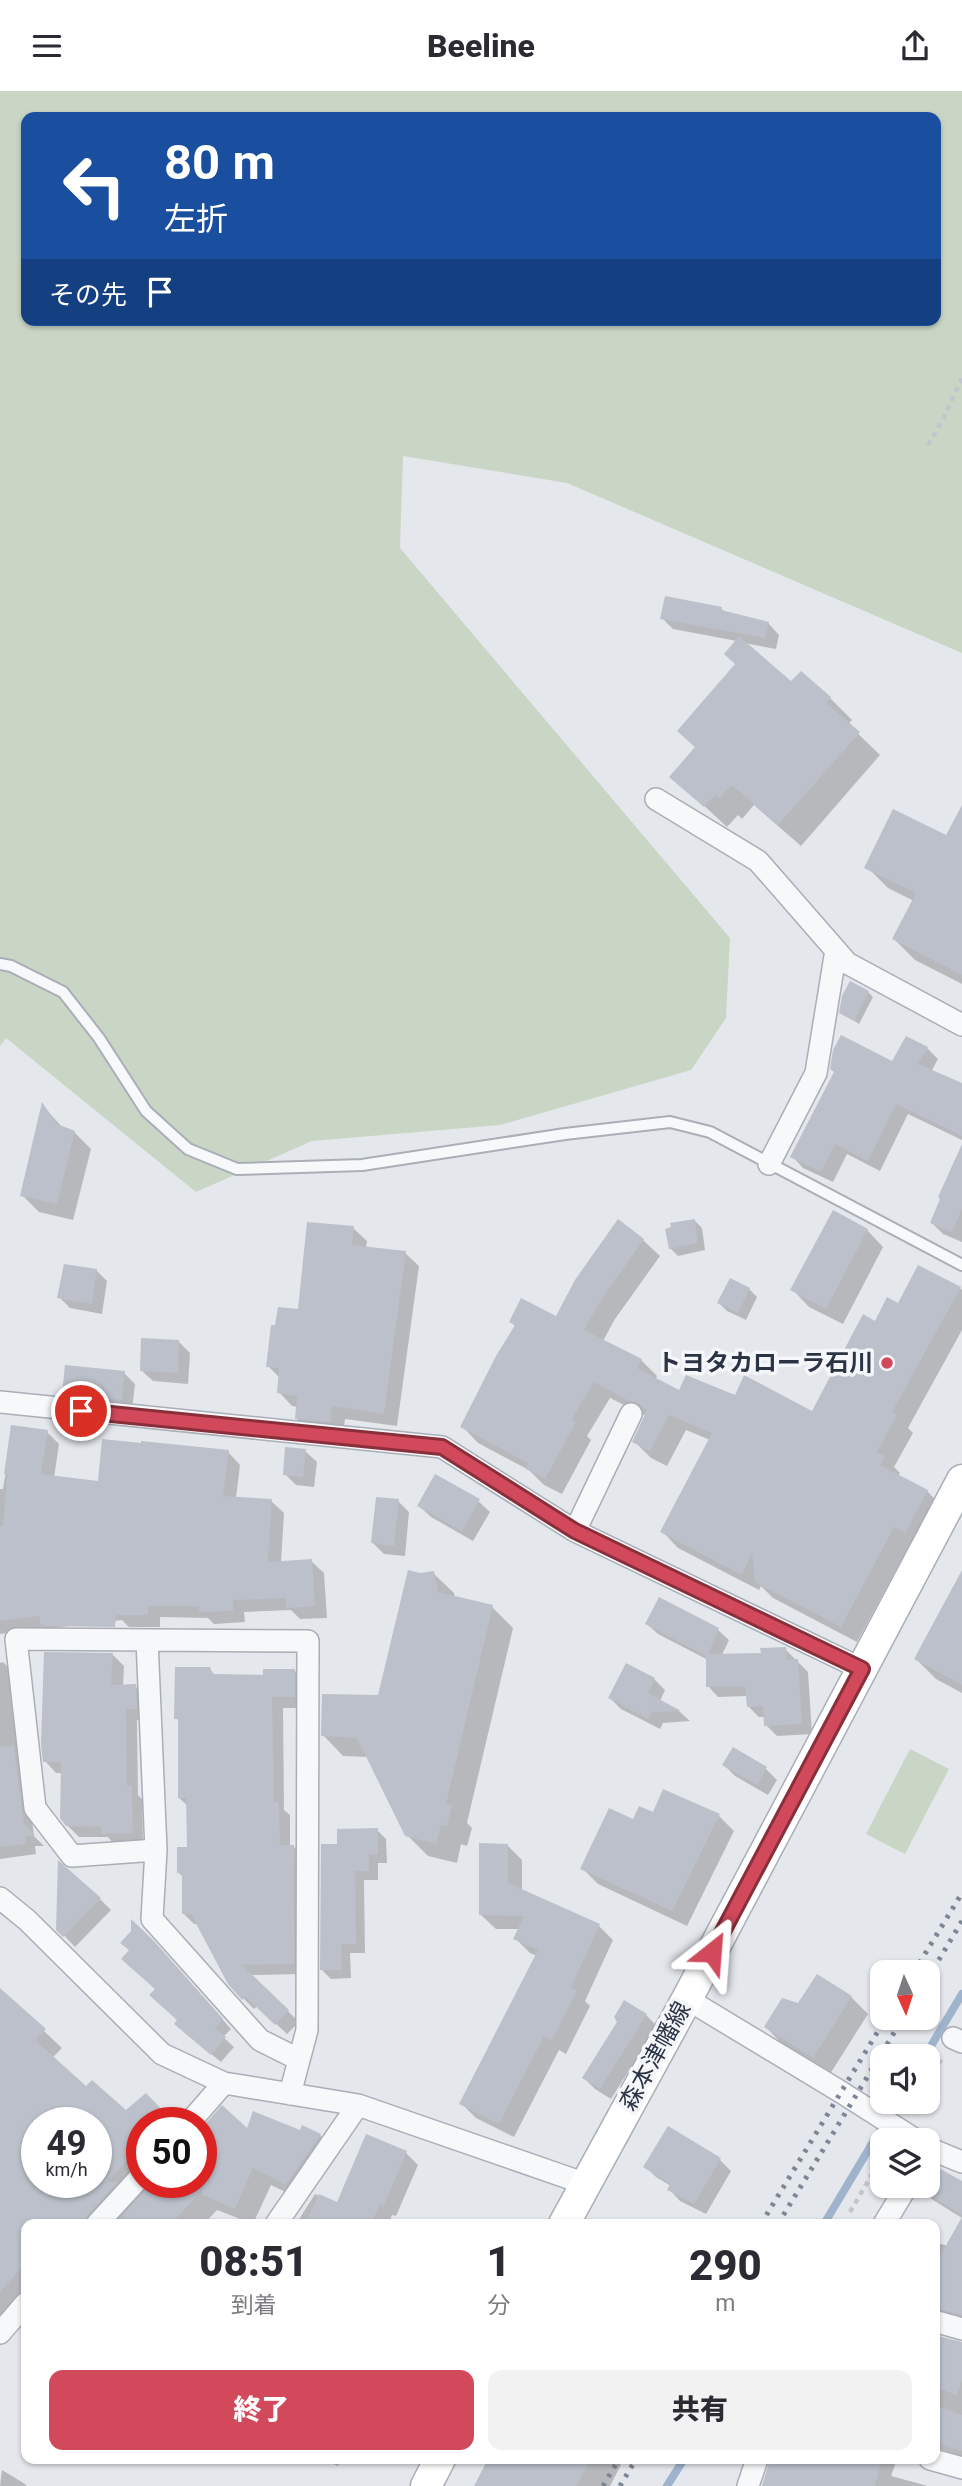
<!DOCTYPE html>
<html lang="ja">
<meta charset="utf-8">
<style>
body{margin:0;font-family:Roboto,"Noto Sans JP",sans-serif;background:#f2f2f3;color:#2b2b33;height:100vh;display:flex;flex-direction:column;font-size:26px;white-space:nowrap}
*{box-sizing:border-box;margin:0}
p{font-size:23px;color:#7c7c81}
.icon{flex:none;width:38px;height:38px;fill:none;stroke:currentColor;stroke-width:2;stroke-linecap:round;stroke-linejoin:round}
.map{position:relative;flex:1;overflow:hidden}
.side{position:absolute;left:21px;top:2128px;width:919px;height:245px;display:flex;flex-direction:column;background:#fff;border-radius:14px;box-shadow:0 2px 5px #0004}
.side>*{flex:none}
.guide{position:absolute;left:21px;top:21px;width:920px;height:214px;border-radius:14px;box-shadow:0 2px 5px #0004;background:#1a4fa0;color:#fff;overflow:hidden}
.needle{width:46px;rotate:177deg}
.fabs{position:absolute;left:870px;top:1869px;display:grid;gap:14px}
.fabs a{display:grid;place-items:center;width:70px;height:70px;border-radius:14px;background:#fff;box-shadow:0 2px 5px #0004;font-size:35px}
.speed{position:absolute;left:21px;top:2016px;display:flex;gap:14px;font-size:35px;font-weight:700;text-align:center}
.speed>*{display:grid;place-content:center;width:91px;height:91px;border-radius:50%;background:#fff;box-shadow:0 2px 5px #0004;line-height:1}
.speed small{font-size:18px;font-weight:400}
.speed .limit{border:10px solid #d22;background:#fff;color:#111}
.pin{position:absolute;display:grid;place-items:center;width:60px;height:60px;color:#fff;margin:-30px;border:4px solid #fff;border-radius:50%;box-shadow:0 2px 7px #0007}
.me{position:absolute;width:77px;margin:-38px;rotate:28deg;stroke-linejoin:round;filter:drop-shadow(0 0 5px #0008)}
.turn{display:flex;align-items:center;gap:24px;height:147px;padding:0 28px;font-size:32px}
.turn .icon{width:91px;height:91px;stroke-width:2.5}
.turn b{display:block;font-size:49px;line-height:60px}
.then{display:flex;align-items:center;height:66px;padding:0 28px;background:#0003;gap:14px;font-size:26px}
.eta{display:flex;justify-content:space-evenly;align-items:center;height:119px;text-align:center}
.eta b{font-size:42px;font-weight:800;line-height:49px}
.action{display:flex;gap:14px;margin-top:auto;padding:14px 28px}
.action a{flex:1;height:80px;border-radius:14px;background:#d1495b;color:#fff;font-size:28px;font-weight:800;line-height:80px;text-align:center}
.action a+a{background:#f2f2f3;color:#2b2b33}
header{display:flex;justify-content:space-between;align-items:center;height:91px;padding:0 28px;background:#fff;font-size:32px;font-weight:800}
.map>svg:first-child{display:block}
.green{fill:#c9d6c5;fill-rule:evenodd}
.shadow{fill:#0003;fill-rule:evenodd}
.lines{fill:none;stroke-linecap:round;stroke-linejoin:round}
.stream{stroke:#9fb4cc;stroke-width:8}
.building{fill:#bbc0ca;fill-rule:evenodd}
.lane-casing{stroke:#a9aeb7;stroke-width:14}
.street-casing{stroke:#a9aeb7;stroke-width:24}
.secondary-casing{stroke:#a9aeb7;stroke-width:33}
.path{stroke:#c2c5cb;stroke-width:4.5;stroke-dasharray:5 5;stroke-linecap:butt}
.lane{stroke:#f7f8fa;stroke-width:10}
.street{stroke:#f7f8fa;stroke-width:21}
.secondary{stroke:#fff;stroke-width:30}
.rail{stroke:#7d8696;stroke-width:5;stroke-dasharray:3.5 7;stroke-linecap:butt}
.route-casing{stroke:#882f3b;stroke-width:18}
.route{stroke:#d1495b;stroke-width:12}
.poi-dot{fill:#d1495b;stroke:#f4f6f9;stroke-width:2.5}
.labels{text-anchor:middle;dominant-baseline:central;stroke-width:7;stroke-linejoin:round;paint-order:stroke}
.poi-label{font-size:24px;font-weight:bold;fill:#2b3445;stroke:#f4f6f9;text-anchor:end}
.street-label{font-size:24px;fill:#2b3445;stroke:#f4f6f9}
</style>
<header><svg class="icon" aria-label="menu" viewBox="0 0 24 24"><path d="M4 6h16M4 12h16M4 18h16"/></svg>Beeline<svg class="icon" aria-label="share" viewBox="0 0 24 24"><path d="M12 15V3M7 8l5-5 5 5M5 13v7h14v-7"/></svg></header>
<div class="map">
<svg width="962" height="2395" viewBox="0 0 962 2395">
<rect width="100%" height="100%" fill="#e4e7ec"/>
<!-- green -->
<path class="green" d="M0,0H962V562L567,392L403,365L400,457L730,847L726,927L691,979L500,1034L312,1050L196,1101L6,947L0,955ZM26,26H936V229H26Z
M910,1658L949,1678L905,1763L866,1743Z"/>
<!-- shadow -->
<path class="shadow" d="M721,517L725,522L768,532L779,544L776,558L744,552L792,593L830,607L852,629L848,633L880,664L801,755L754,714L742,728L738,724L727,736L672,685L696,657L679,640L737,574V550L673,538L662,527Z
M962,743V893L915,869L894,848L914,810L888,797L867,776L947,747Z
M868,901L873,906L859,933L841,921Z
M927,957L938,968L931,981L962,993V1049L908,1023L880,1080L847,1063L833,1091L803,1077L792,1065L893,972Z
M43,1015L63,1037L74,1041L91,1058L73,1129L39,1121L22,1104Z
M962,1069V1151L943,1143L932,1132Z
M694,1129L702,1137L705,1159L678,1165L670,1157Z
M353,1137L367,1150L366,1157L405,1162L419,1175L397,1335L345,1328L343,1344L310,1341L296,1327L298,1316L292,1315L279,1301L280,1287L268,1275L300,1220Z
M867,1139L883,1156L843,1233L809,1216L793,1199Z
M643,1149L660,1165L615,1228L603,1250L641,1269L657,1285L655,1289L680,1301L736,1306L813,1322L875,1232L899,1214L960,1197L962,1199V1239L908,1337L913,1342L894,1376L900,1382L898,1385L927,1400L943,1417L922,1457L911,1451L857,1551L773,1507L761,1495L759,1499L678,1457L662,1440L710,1349L686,1339L667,1375L651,1367L634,1350L646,1325L610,1307L587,1345L591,1349L562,1403L544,1394L529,1379L478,1352L462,1335L516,1236L511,1231L557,1228Z
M96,1179L107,1190L102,1223L70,1217L59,1206Z
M749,1198L757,1206L746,1229L727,1220L719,1212Z
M179,1251L190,1262L188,1293L153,1290L141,1279Z
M124,1282L135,1293L132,1319L75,1313L64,1302Z
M13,1335L47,1341L59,1353L54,1387L99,1392L228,1361L240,1374L236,1407L271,1410L284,1422L281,1472L311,1470L324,1482L327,1527L300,1528L291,1519L244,1521L245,1531L214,1533L208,1527L160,1526V1536H129L122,1529L0,1543V1398H3Z
M305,1360L317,1371L314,1396L296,1394L285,1383Z
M398,1410L409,1421L405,1465L384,1463L372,1451Z
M478,1410L490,1421L473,1450L431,1426L419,1415Z
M433,1482L454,1502L455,1507L492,1516L513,1537L467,1732L472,1737L467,1755L461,1753L457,1772L428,1765L407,1744L368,1666L343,1665L323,1644L380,1606L420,1484Z
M962,1482V1602L936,1588L916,1568Z
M647,1533L718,1539L729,1549L722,1564H762L784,1557L808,1581L812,1643L777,1645L766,1634L765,1626H759L748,1615V1605L718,1606L708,1595V1569L658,1543Z
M113,1564L124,1575L123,1595H135L146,1606L147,1628L137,1629L138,1704L142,1708L143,1753H114L108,1746H79L67,1734L63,1682H56L45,1670Z
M3,1571L14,1582L34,1745L44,1755H35L36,1763L0,1768V1572Z
M209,1578L216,1585H265L294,1579L305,1591V1617H283L284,1719L290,1724V1756H294L305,1767L304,1883L251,1884L299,1931L287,1943L257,1915L254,1918L243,1907L198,1833H194L183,1822V1786L179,1782L189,1758L188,1715L179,1707L180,1631L176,1627Z
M654,1588L665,1599L660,1610L680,1621L690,1630L663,1632L660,1638L621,1618L610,1607Z
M733,1658L766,1678L777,1689L768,1704L735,1685L724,1674Z
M654,1724L719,1725L734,1740L687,1835L598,1793L582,1777L634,1731Z
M377,1739L386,1748L387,1772H378V1789H364L365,1862H350L351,1887L331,1888L322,1879L339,1755Z
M507,1754L522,1769V1800L599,1835L613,1849L585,1910L590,1915L566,1963L559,1959L514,2046L476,2027L461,2012L537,1865L530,1862L515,1847L520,1838H496L481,1824Z
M100,1808L111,1819L75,1856L58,1838Z
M163,1861L231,1938L223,1946L234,1956L221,1971L185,1942L157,1898Z
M0,1899L62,1957L52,1967L86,1998L126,2022L146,2004L173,2032H142V2091H201L247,2040L301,2041L320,2044L337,2062L304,2110L271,2094L253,2133L217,2119L204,2133H26V2209L0,2237ZM37,2032H96V2091H37Z
M851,1906L868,1923L830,1983L782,1953L766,1936L798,1914Z
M646,1924L657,1935L611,2008L595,1998L584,1987L619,1931Z
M669,2037L720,2069L731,2080L706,2123L680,2110L669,2098L671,2095L656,2086L645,2075Z
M406,2062L418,2074L396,2125L392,2124L388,2133H296L315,2103L338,2114Z
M931,2075L962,2092V2127L933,2109L921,2097V2095H928V2081Z
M934,2151L962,2159V2232L934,2225Z
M934,2245L962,2252V2366L934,2356Z
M322,2368H341L338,2375Z
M490,2368H614L621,2374L610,2395H476Z
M771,2368H897L891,2385L928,2395H764Z
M2,2379L25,2393L27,2395H0Z"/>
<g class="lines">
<!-- stream -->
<path class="stream" d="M925,1965L962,1903
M824,2133L897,2011
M667,2395L684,2368"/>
</g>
<!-- building -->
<path class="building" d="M665,505L722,516L721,519L769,531L765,547L660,528Z
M739,545L791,590L801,580L831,606L826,612L860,641L778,734L732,694L719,707L715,704L704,716L669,686L695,656L677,640L735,573L724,563Z
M962,714V884L892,848L916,802L864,777L893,718L946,744Z
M850,890L869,900L854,930L839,922L842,905Z
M841,944L892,970L906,945L928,956L918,973L962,992V1045L896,1013L868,1070L835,1053L821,1081L790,1066L834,981L830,978L833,959Z
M42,1011L57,1033L75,1040L57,1113L20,1105Z
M962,1053V1118L952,1141L930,1132L940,1108L938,1106Z
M833,1119L868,1138L826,1218L790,1199Z
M618,1128L644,1148L599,1212L584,1239L642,1268L637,1277L679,1299L686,1284L735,1304L744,1284L812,1320L863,1223L875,1230L887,1206L898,1212L918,1174L961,1196L892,1321L897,1324L877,1361L885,1365L880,1374L928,1399L905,1442L894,1436L841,1536L755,1491L752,1461L742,1484L660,1441L712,1342L669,1324L650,1360L632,1351L647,1319L637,1312L629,1310L594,1291L571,1329L576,1331L545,1388L526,1378L528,1372L460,1336L496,1265L515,1234L509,1231L521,1207L556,1225L575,1189Z
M695,1128L698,1152L669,1158L665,1138L671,1136L670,1132Z
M307,1131L354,1135L352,1154L406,1160L384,1323L332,1315L330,1331L295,1328L297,1305L277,1302L279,1277L266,1276L271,1234H275L278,1216L298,1218Z
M64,1173L97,1178L92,1213L57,1207Z
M730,1187L750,1197L738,1222L717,1212Z
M141,1247L179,1249L178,1282L140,1280Z
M65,1274L125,1280L122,1309L62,1303Z
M11,1334L48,1339L41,1383L98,1390L102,1348L141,1352V1350L229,1359L223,1405L272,1408L268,1471L312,1468L315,1515L286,1517V1507L233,1509V1520L199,1521V1515H148V1524H116L115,1536L44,1535L40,1533V1525L0,1530V1435H3L7,1383H4Z
M285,1356L306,1358L303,1386L283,1384Z
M435,1383L480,1408L462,1440L417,1415Z
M376,1406L399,1408L394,1455L371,1452Z
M408,1479L420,1482L434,1480L438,1501L493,1514L446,1713L452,1714L447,1735L441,1734L436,1753L405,1745L357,1647L321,1645L322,1603L378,1604Z
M962,1479V1594L914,1568Z
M659,1506L719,1537L708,1563L761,1562L760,1557L786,1556L787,1569L798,1568L802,1633L764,1635L763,1615L747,1616L745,1595L706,1596V1565L645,1533Z
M44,1561L113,1562L111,1594L136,1593L137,1618H126L127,1695H132L133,1742L102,1743L101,1736L66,1735L60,1727L61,1671H43L41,1653Z
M626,1572L655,1587L648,1602L681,1620L652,1621L648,1628L608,1607Z
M175,1576H210L213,1583L263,1584V1578H295V1606H272L274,1711H279L280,1754H294V1873L242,1874L289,1919L275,1934L245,1905L242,1909L228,1893L191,1823H182V1782H177V1756H187L186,1707H178V1628H174Z
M14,1655L24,1733L35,1744L25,1745L26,1753L0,1756V1656Z
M733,1656L767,1676L757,1694L722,1674Z
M663,1698L720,1723L672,1820L580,1778L609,1717L633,1728L639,1715L653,1721Z
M378,1737V1763H369V1780H355L356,1853H341L342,1879H320L321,1753H337V1738Z
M479,1752L508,1753V1792L600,1833L571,1896L577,1900L552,1949L544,1945L499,2033L459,2013L538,1859L513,1848L524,1825L479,1824Z
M58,1769L101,1807L63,1846L56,1839Z
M131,1828L154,1850L223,1928L215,1937L226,1946L211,1964L174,1933L177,1929L149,1904L155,1898L121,1868L129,1859L120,1852L131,1840Z
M817,1883L852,1905L813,1967L764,1936L782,1907L798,1912Z
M0,1897L46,1938L35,1949L86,1995L92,1989L126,2019L146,2002L167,2024L159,2032H142V2053L107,2091H118L87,2124L84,2133H26V2172L0,2201ZM37,2032H96V2091H37Z
M624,1909L647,1923L600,1998L582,1987L617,1931L614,1926Z
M222,2014L247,2037L253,2020L300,2039L302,2034L321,2043L286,2094L253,2077L235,2118L201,2103V2100L171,2133H115L153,2091H201V2038Z
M668,2035L721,2067L694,2113L667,2099L670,2093L643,2076Z
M366,2043L407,2060L384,2114L380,2113L373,2128L383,2133H305L319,2103L337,2111Z
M928,2071L962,2090V2124L928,2103Z
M962,2126V2224L934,2217V2164L940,2165Z
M934,2244L962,2251V2289L957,2304L934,2296Z
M934,2314L962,2324V2360L934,2350Z
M488,2368H591L576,2395H474Z
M770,2368H882L875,2395H762Z"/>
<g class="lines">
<!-- lane casing -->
<g class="lane-casing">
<path id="lane" d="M0,873L11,875L63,901L99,947L146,1020L188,1058L237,1078L362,1074L565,1043L670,1031L710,1041L962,1174"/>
</g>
<!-- street casing -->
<g class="street-casing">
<path id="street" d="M656,708L758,770L847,872L962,934
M769,1073L816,982L836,859
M0,1311L442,1356L575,1440L862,1578
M575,1440L631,1323
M147,1549L156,1759
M0,1807L27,1829L162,1963L224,1992L358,2014L586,2093
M687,1908L841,2001L916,2049
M953,1947L962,1951
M290,2003L307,1939L308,1550L16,1548L35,1717L72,1765L156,1759L152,1828L260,1949L298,1968
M189,2032L224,1992
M928,2057L962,2071
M97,2133L142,2084
M276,2133L358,2014
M884,2133L907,2095
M934,2230L962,2238
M0,2242L26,2212
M930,2368L962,2377
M748,2395L757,2368"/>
</g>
<!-- secondary casing -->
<g class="secondary-casing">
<path id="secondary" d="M564,2133L687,1908L962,1389
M426,2395L440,2368"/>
</g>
<!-- path -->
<path class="path" d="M928,354L946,322L962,287
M928,1990L942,1967
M850,2121L882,2066"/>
<!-- lane -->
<use href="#lane" class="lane"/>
<!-- street -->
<use href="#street" class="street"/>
<!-- secondary -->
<use href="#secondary" class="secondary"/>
<!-- rail -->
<path class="rail" d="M914,1881L962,1802
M928,1887L962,1830
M761,2133L886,1927
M778,2133L903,1927
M603,2395L619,2368
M620,2395L636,2368"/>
</g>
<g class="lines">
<!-- route casing -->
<g class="route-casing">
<path id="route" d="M81,1320L442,1356L575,1440L862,1578L712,1861"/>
</g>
<!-- route -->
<use href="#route" class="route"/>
</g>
<!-- markers -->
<circle class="poi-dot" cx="887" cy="1272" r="7"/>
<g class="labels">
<!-- poi labels -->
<g class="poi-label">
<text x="873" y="1272">トヨタカローラ石川</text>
</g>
<!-- street labels -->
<g class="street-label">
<text transform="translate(655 1965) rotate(-61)">森本津幡線</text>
</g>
</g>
</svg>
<div class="fabs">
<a><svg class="needle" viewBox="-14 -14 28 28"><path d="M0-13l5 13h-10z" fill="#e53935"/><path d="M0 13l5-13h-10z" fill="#7c7c81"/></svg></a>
<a><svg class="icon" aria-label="sound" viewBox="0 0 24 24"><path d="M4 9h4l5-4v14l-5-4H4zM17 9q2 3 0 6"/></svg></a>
<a><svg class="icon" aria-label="layers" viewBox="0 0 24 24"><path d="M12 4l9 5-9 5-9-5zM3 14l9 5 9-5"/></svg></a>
</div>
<div class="speed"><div>49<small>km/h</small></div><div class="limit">50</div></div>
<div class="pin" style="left:81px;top:1320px;background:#d93025"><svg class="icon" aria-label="arrive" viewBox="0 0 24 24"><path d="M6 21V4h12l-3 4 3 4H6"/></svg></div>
<svg class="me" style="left:712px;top:1861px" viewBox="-20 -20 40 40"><path d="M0-17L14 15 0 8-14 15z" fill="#d1495b" stroke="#fff" stroke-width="4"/></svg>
<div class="guide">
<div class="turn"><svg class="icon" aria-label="left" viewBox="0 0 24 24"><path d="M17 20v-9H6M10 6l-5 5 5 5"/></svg><div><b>80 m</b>左折</div></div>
<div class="then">その先<svg class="icon" aria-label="arrive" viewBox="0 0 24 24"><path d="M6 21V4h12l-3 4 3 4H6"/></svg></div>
</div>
<section class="side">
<div class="eta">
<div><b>08:51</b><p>到着</p></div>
<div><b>1</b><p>分</p></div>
<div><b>290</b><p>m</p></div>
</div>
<div class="action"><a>終了</a><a>共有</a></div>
</section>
</div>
